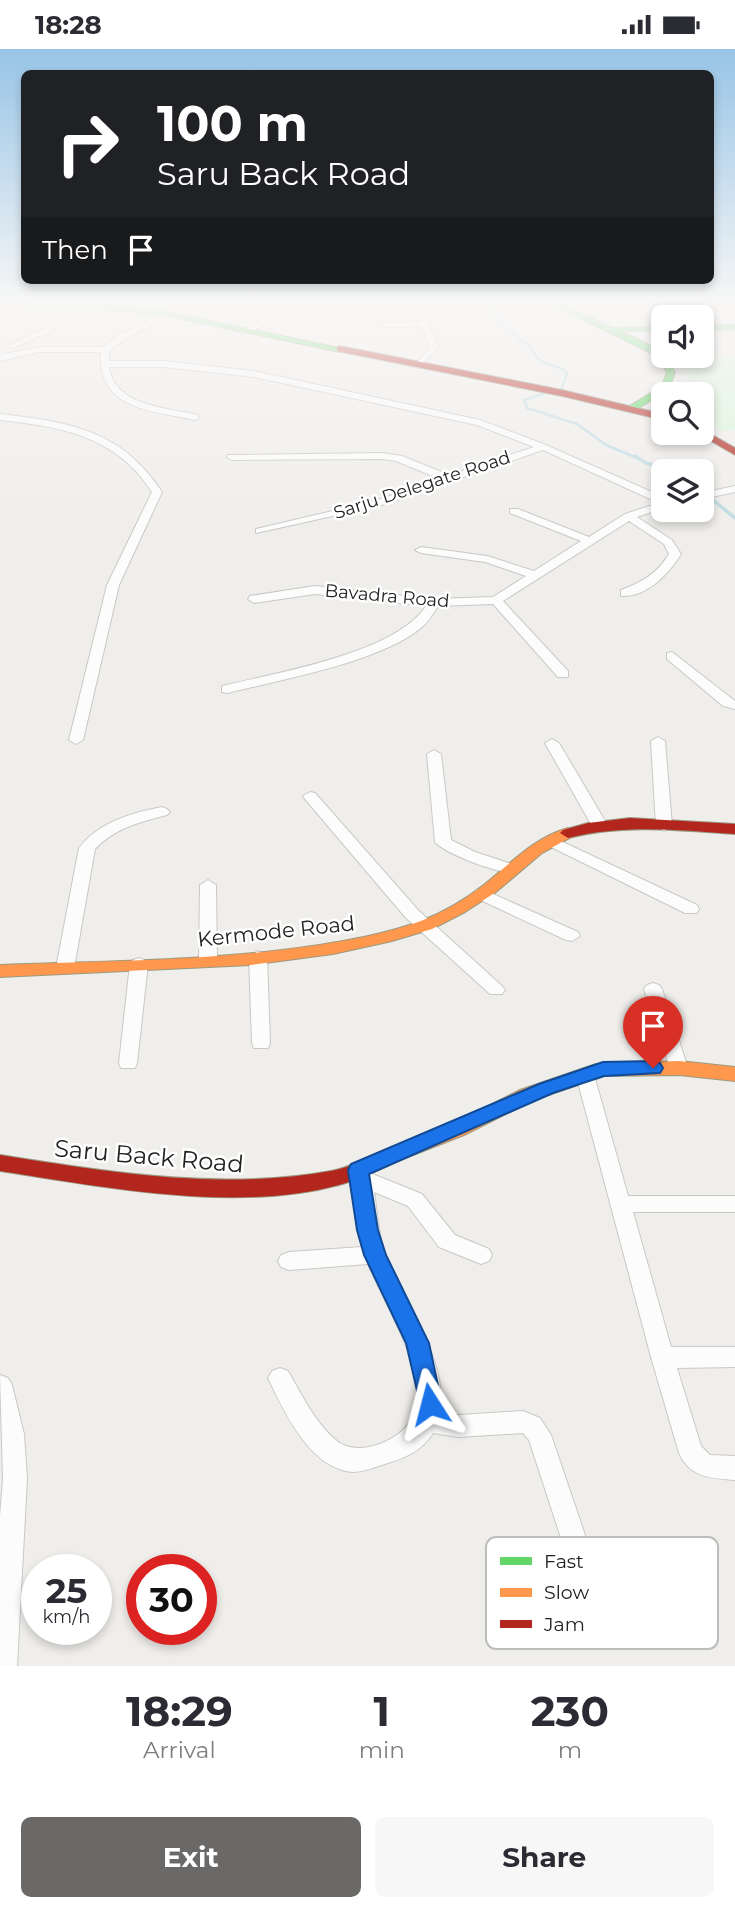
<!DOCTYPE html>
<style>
body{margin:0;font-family:Montserrat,sans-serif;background:#f7f7f7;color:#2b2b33;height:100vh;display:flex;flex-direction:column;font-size:26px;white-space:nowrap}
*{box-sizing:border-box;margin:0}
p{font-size:23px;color:#7c7c81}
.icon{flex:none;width:38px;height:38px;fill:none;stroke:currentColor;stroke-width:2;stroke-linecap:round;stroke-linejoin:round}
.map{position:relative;height:1617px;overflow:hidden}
.sheet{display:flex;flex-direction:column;background:#fff;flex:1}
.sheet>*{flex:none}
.guide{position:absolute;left:21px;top:21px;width:693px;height:214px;border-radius:10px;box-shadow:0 4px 10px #0003;background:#202124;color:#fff;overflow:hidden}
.controls{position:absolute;left:651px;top:256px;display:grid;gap:14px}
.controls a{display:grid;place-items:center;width:63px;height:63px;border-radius:10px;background:#fff;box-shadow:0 4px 10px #0003;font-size:35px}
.speed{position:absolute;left:21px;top:1505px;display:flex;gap:14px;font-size:35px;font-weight:700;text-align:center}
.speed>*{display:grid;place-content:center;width:91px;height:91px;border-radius:50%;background:#fff;box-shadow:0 4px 10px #0003;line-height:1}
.speed small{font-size:18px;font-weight:400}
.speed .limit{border:10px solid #d22;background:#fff;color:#111}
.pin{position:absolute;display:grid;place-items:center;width:60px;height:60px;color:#fff;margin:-72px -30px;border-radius:50% 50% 50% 0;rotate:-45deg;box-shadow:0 0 7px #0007}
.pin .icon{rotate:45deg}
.me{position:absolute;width:77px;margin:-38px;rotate:351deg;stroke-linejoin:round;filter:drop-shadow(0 0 5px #0008)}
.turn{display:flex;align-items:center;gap:24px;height:147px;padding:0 21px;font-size:32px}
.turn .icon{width:91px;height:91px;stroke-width:2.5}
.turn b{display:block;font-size:49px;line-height:60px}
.then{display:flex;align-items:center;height:66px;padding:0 21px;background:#0003;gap:14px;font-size:26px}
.eta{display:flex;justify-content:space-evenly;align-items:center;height:119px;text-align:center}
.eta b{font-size:42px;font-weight:700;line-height:49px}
.cta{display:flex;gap:14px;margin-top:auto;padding:14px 21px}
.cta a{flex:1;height:80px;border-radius:10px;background:#6a6968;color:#fff;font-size:28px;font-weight:700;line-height:80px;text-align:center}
.cta a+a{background:#f7f7f7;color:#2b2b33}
.status{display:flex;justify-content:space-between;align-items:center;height:49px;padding:0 35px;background:#fff;direction:ltr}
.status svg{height:19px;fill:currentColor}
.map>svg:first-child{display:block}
.park{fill:#daf5da}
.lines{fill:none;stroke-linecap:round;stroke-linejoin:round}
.stream-far1{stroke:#bfdbe3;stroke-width:2.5}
.stream{stroke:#bfdbe3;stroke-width:3.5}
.street-casing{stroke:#c9c8c7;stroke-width:2}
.fast-casing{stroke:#999a82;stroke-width:2}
.slow-casing{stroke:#999a82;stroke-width:2}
.jam-casing{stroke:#999a82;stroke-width:2}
.street{fill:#fdfcfc;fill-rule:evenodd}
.fast{fill:#63d668;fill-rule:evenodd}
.slow{fill:#ff974d;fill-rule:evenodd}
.jam{fill:#b3261e;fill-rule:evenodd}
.route{fill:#1a73e8;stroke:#114b97;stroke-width:2}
.labels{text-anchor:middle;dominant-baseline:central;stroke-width:5;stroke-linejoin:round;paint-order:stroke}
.far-street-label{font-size:18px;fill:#222;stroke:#fff}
.street-label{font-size:21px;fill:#222;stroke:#fff}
.near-street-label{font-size:24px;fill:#222;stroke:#fff}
.key{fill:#fff;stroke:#bdbdbd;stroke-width:2}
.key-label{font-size:19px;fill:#222}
</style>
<div class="status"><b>18:28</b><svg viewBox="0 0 49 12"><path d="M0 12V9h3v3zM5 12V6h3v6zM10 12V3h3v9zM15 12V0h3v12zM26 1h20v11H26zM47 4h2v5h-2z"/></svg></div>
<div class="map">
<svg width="735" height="1617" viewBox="0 0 735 1617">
<rect width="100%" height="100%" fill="#f0eeeb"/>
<!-- park -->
<path class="park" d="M681,309H735V381L721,382L702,372V363L713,358L702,354V345H681L688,334L686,314Z"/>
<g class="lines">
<!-- stream-far1 -->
<path class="stream-far1" d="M486,254L505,278L529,297L541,313L563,320L567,324L562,339
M543,345L524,351L527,359L577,375L606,396L637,409"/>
<!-- stream -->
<path class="stream" d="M635,407L646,414L671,422
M708,447L735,469"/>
<!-- street casing -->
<g class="street-casing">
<path id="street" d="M416,254H424L426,268L438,299L418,319L414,316L430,299L421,277L384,278L380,276L384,274L419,273Z
M284,261L291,263L250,283L243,281Z
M165,263L172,265L125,290L109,302V312H164L254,322L480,371L546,396L663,448V459L637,468L672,491L681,505C669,525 646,549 621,547V541C641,534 658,524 669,505L664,495L629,472L503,552L568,622V628H558L493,555L438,557C433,565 428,573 421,579C380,613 280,631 227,644L222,643V637C276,624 396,604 426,557L315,545L254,554L248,550L250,547L315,537L434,550L493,548L526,527L485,513L421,504L415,501L421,498L487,507L534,522L581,492L510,464V460H518L589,488L625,465L659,454L543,401L382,456L256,484V480L375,452L440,430L396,412L382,410L232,411L227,408L228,406L382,404L402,407L449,426L534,398L477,376L254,328L164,318H109C115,358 166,358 198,366V370L195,371C151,361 97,361 101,303H39L0,312V306L39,298H103L119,286Z
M48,278L55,280L14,299L7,297Z
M0,365C69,373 122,381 162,443L119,536L83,691L76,695L69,691L107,536L152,443C116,387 62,378 0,371Z
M735,437V443L702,450V444Z
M672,603L735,652V660L723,657L667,610V604Z
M658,688L665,692L672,777L664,782L656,777L651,692Z
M552,690L559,694L608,777L605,780L600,782L592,777L545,694Z
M434,701L441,705L451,791L475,803L518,817L520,820L518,823C502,827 446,805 435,793L427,705Z
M310,743L315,744L418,861L502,937L505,941L502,945H490L406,869L305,750L303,747Z
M162,758L167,760L170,763L167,766C140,773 115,779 95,800L74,919L71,923H59L56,919L79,799C99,773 131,764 162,758Z
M550,787L697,856L699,860L697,864H685L545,795L542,792L545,789Z
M208,831L216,836L217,912L208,918L199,912L200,836Z
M482,840L578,883L580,887L572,892L566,891L476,849L474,845L476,841Z
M258,902L267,908L270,994L268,999H254L252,994L249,908Z
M139,909L145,911L148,915L137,1014L135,1019H121L119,1014L130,915L133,911Z
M653,934L659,936L662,940L688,1019L686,1024L679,1026L672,1024L670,1019L644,940L647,936Z
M585,1019L592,1021L594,1026L628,1147H735V1163H633L671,1298H735V1318L677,1319L701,1397L710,1406L735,1407V1431C711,1429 690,1429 679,1404L651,1308L576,1026L578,1021Z
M359,1113L366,1115L370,1124L422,1145L455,1186L489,1200L492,1206L489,1212L481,1215L439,1198L408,1157L374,1143C377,1162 378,1183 384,1202C399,1249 451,1313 439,1363L458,1366L523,1362L540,1369L551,1386L585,1486L581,1495L572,1498L563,1495L529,1391L523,1384L458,1388L433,1384C422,1402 405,1409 385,1415C375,1418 363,1423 353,1423C310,1420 284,1362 268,1329L272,1322L280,1319L288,1322C302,1346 315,1374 337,1392C361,1412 418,1386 418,1351C417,1303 386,1258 368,1215L289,1221L281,1218L278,1212L281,1206L289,1203L362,1198L349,1121L352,1115Z
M0,1326L8,1329L12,1336L24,1385L27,1430L17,1617H0V1467L3,1430Z"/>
</g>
<!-- fast casing -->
<g class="fast-casing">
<path id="fast" d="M0,254L93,255L168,263L344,300L340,303L168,267L93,259L0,256Z
M550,254H560L612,279L663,278V282H620L661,302L675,323L669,340L634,362H628V358L662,337L667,323L655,306Z
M735,276V280L702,281V277Z"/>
</g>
<!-- slow casing -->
<g class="slow-casing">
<path id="slow" d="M568,779L576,784L573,787L542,804L496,843L465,863L432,880L392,892L333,905L251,916L0,928V916C104,912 209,912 312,897C349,891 386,885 421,872C444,863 466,850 485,835C511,814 535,788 568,779Z
M679,1012L735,1018V1032L679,1026L604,1027L534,1051L464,1086L403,1110L396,1113L389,1110L386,1105L389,1100L450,1076L520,1041L596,1015Z"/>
</g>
<!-- jam casing -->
<g class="jam-casing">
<path id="jam" d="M340,297L562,341L663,365V371L562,347L337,302V298Z
M702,380L735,399V406L699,385L697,383H702Z
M630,769L735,775V785C678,781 624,775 568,789L560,784L563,781L588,774Z
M396,1097L403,1100L406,1105L403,1110C382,1119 361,1130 339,1136C236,1164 104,1138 0,1122V1106C109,1123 221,1142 331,1122C354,1118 374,1104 396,1097Z"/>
</g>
<!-- street -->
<use href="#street" class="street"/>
<!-- fast -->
<use href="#fast" class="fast"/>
<!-- slow -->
<use href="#slow" class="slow"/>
<!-- jam -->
<use href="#jam" class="jam"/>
</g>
<!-- sky -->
<linearGradient id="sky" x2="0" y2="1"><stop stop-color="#97c4e6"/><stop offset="0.53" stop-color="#f8f7f6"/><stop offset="1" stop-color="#f8f7f6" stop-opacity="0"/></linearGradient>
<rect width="735" height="480" fill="url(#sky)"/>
<!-- route -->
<path class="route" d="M653,1012L660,1014L663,1019L660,1024L604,1027L553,1044L369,1125L378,1181L386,1206L429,1294L442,1355L438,1363L430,1366L422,1363L406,1294L364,1206L357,1181L348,1121L351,1115L539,1035L603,1013Z"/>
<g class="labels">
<!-- far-street labels -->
<g class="far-street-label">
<text transform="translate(422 436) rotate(-18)">Sarju Delegate Road</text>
<text transform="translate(387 547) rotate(5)">Bavadra Road</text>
</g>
<!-- street labels -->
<g class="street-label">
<text transform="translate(276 882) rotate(-6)">Kermode Road</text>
</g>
<!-- near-street labels -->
<g class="near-street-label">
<text transform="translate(149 1107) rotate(5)">Saru Back Road</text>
</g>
</g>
<!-- legend -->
<rect x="486" y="1488" width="232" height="112" rx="10" class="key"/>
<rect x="500" y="1508" width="32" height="8" fill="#63d668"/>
<rect x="500" y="1539" width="32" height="9" fill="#ff974d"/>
<rect x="500" y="1571" width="32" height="8" fill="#b3261e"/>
<g class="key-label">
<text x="544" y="1519">Fast</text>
<text x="544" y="1550">Slow</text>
<text x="544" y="1582">Jam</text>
</g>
</svg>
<div class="controls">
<a><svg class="icon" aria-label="sound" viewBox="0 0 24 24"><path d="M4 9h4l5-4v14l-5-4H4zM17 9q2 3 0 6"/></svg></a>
<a><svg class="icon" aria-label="search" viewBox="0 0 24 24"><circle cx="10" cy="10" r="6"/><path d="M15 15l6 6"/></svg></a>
<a><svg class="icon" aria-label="layers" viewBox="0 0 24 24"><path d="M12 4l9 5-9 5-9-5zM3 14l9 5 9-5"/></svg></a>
</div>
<div class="speed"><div>25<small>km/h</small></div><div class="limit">30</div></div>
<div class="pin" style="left:653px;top:1019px;background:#d93025"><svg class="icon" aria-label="arrive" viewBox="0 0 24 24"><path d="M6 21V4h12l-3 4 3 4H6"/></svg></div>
<svg class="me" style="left:430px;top:1355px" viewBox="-20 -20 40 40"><path d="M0-17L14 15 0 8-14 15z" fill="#1a73e8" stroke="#fff" stroke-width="4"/></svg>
<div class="guide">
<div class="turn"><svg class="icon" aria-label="right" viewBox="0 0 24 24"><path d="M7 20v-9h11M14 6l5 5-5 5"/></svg><div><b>100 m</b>Saru Back Road</div></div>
<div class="then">Then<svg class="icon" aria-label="arrive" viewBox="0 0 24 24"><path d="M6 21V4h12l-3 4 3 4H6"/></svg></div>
</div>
</div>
<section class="sheet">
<div class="eta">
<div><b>18:29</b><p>Arrival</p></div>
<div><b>1</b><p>min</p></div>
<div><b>230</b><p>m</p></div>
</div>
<div class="cta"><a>Exit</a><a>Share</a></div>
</section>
